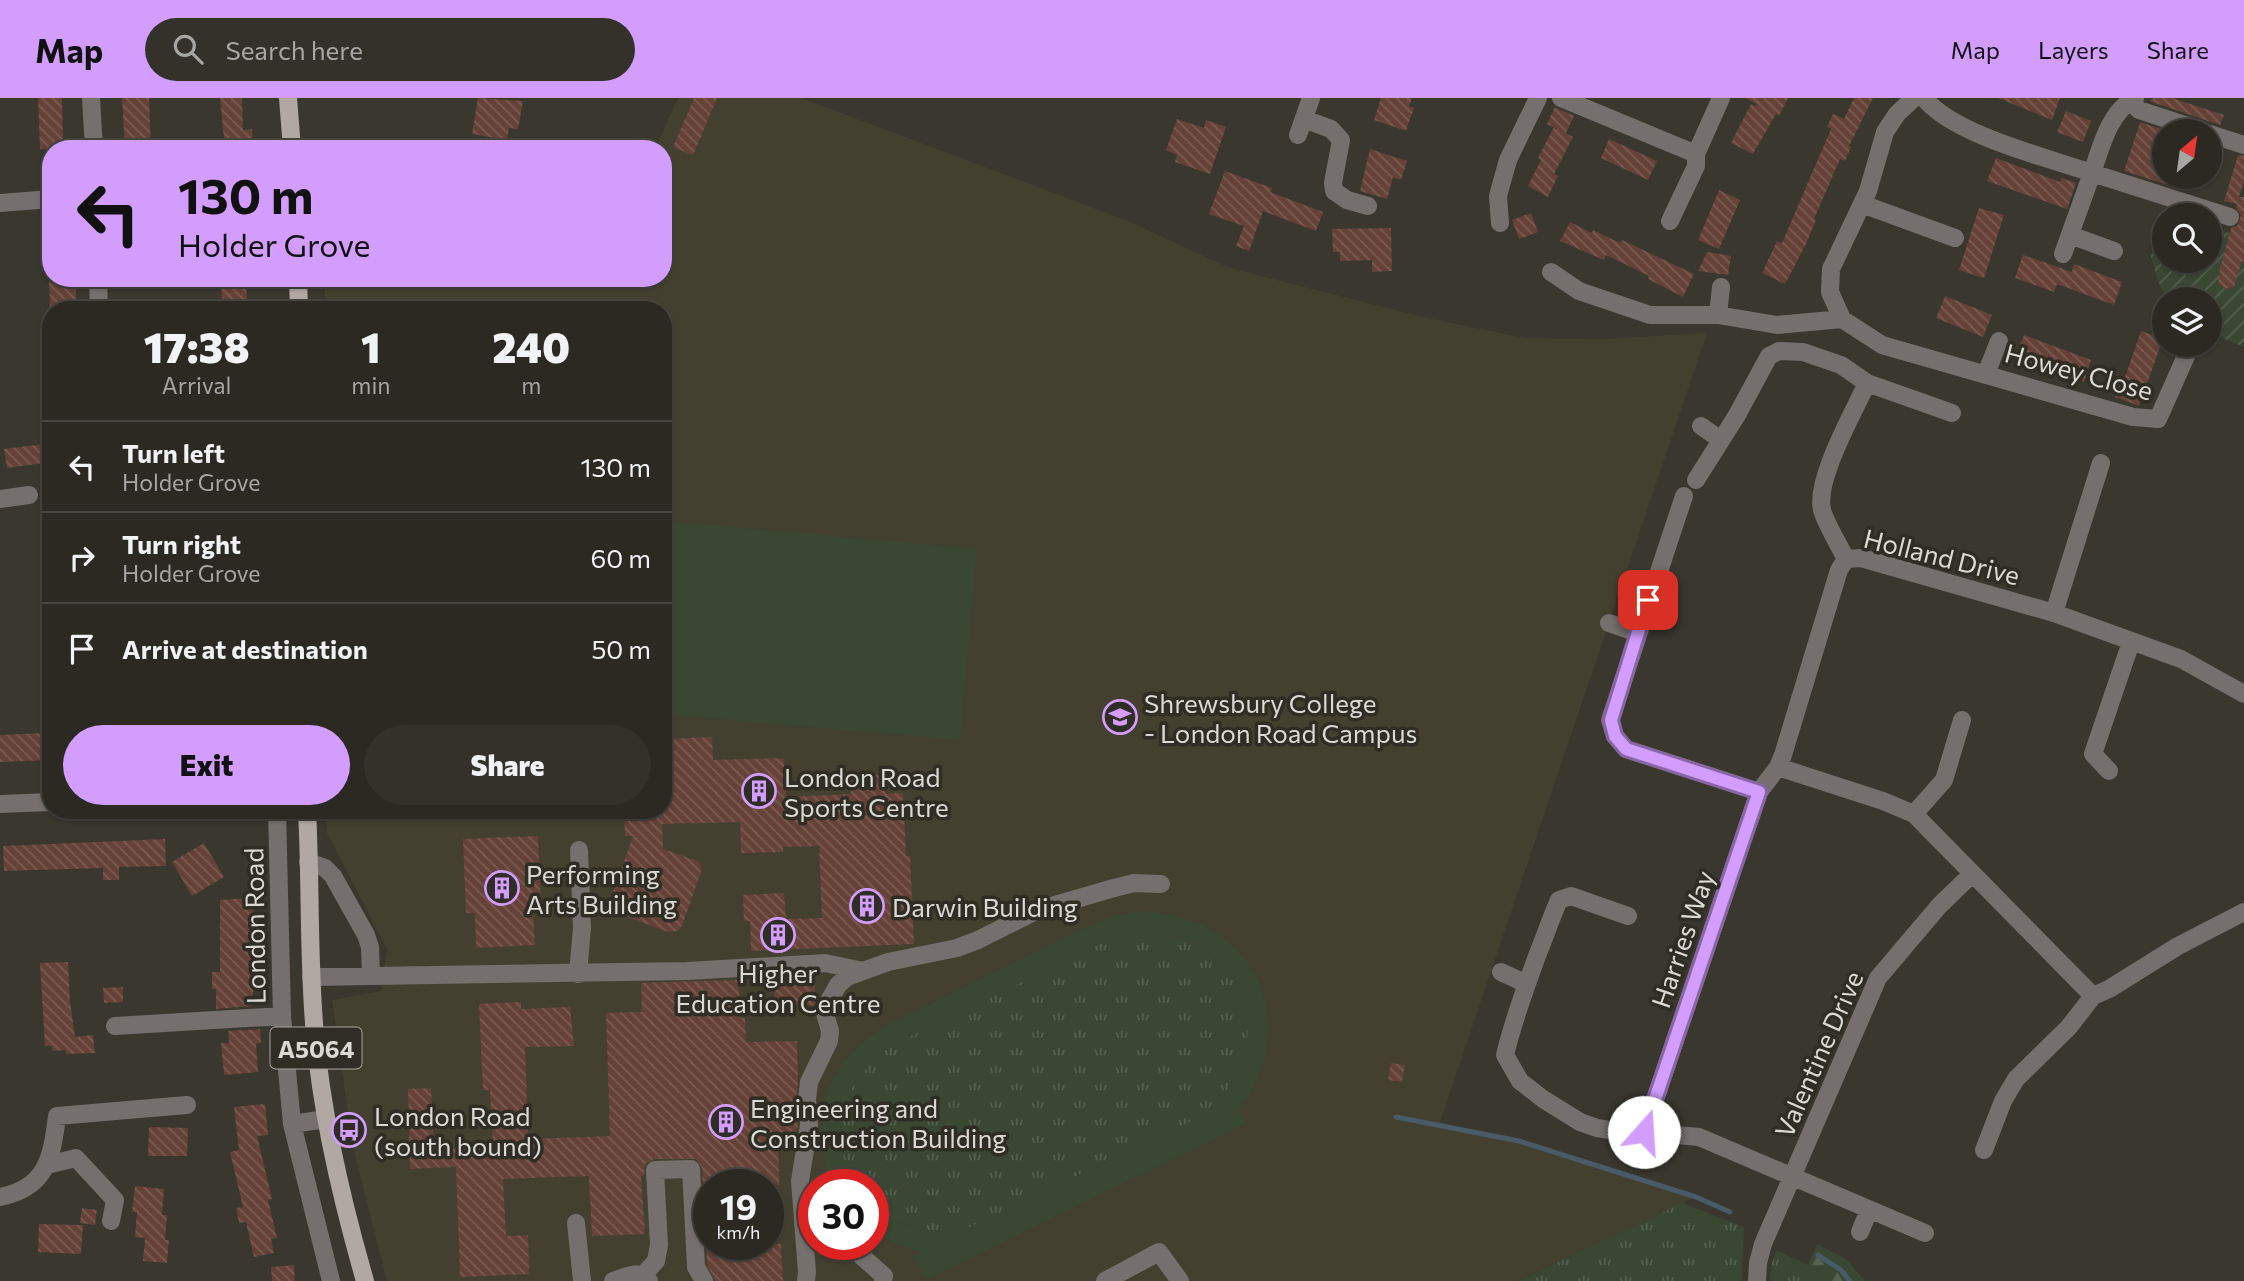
<!DOCTYPE html>
<style>
body{margin:0;font-family:Commissioner,sans-serif;background:#33312a;color:#f1f3f6;height:100vh;display:flex;flex-direction:column;font-size:26px;white-space:nowrap}
*{box-sizing:border-box;margin:0}
p{font-size:23px;color:#a6a6a5}
.icon{flex:none;width:38px;height:38px;fill:none;stroke:currentColor;stroke-width:2;stroke-linecap:round;stroke-linejoin:round}
.map{position:relative;flex:1;overflow:hidden}
.details{position:absolute;left:42px;top:203px;width:630px;height:518px;display:flex;flex-direction:column;background:#2b2922;border-radius:28px;box-shadow:0 2px 5px #0004,0 0 0 2px #474540}
.details>*{flex:none}
.banner{position:absolute;left:42px;top:42px;width:630px;height:147px;border-radius:28px;box-shadow:0 2px 5px #0004,0 0 0 2px #474540;background:#d29dfd;color:#111;overflow:hidden}
.needle{width:46px;rotate:29deg}
.fabs{position:absolute;left:2152px;top:21px;display:grid;gap:14px}
.fabs a{display:grid;place-items:center;width:70px;height:70px;border-radius:50%;background:#2b2922;box-shadow:0 2px 5px #0004,0 0 0 2px #474540;font-size:35px}
.speed{position:absolute;left:693px;top:1071px;display:flex;gap:14px;font-size:35px;font-weight:700;text-align:center}
.speed>*{display:grid;place-content:center;width:91px;height:91px;border-radius:50%;background:#2b2922;box-shadow:0 2px 5px #0004,0 0 0 2px #474540;line-height:1}
.speed small{font-size:18px;font-weight:400}
.speed .limit{border:10px solid #d22;background:#fff;color:#111}
.pin{position:absolute;display:grid;place-items:center;width:60px;height:60px;color:#fff;margin:-30px;border-radius:14px;box-shadow:0 4px 10px #0006}
.me{position:absolute;width:77px;margin:-38px;rotate:19deg;stroke-linejoin:round;filter:drop-shadow(0 0 5px #0008)}
.turn{display:flex;align-items:center;gap:24px;height:147px;padding:0 21px;font-size:32px}
.turn .icon{width:91px;height:91px;stroke-width:2.5}
.turn b{display:block;font-size:49px;line-height:60px}
.eta{display:flex;justify-content:space-evenly;align-items:center;height:119px;text-align:center}
.eta b{font-size:42px;font-weight:800;line-height:49px}
.button{display:flex;gap:14px;margin-top:auto;padding:14px 21px}
.button a{flex:1;height:80px;border-radius:42px;background:#d29dfd;color:#111;font-size:28px;font-weight:800;line-height:80px;text-align:center}
.button a+a{background:#33312a;color:#f1f3f6}
ul{padding:0;list-style:none}
li{display:flex;align-items:center;gap:21px;height:91px;padding:0 21px;border-top:2px solid #474540}
li div{flex:1}
li b{display:block;font-size:26px}
li em{font-style:normal}
header{display:flex;align-items:center;gap:42px;box-sizing:border-box;height:98px;padding:0 35px;background:#d29dfd;color:#111}
header strong{font-size:33px}
nav{display:flex;gap:38px;margin-inline-start:auto;font-size:24px}
.search{width:490px;height:63px;background:#33312a;display:flex;align-items:center;gap:18px;box-sizing:border-box;padding:0 24px;border-radius:38px;color:#a6a6a5;font-size:26px}
.map>svg:first-child{display:block}
.built{fill:#444030;fill-rule:evenodd}
.grass{fill:url(#grass-tufts)}
.forest{fill:url(#forest-firs)}
.garden{fill:url(#garden-furrows)}
.pitch{fill:#394733}
.lines{fill:none;stroke-linecap:round;stroke-linejoin:round}
.stream{stroke:#495a69;stroke-width:5}
.building{fill:url(#building-back-hatch)}
.minor{stroke:#756f6e;stroke-width:18}
.major{stroke:#b1a7a3;stroke-width:18}
.route-casing{stroke:#8866a4;stroke-width:18}
.route{stroke:#d29dfd;stroke-width:12}
.labels{text-anchor:middle;dominant-baseline:central;stroke-width:7;stroke-linejoin:round;paint-order:stroke}
.shield{fill:#2f2d24;stroke:#a7a59e;stroke-width:2}
.shield-label{font-size:24px;font-weight:bold;fill:#dbd9d3}
.street-label{font-size:26px;fill:#dbd9d3;stroke:#2f2d24}
.poi-label{font-size:26px;fill:#dbd9d3;stroke:#2f2d24;text-anchor:start}
</style>
<header>
<strong>Map</strong>
<div class="search"><svg class="icon" aria-label="search" viewBox="0 0 24 24"><circle cx="10" cy="10" r="6"/><path d="M15 15l6 6"/></svg>Search here</div>
<nav><a>Map</a><a>Layers</a><a>Share</a></nav>
</header>
<div class="map">
<svg width="2244" height="1183" viewBox="0 0 2244 1183">
<defs>
<pattern id="grass-tufts" width="24" height="20" patternUnits="userSpaceOnUse" patternTransform="scale(1.75)"><rect width="24" height="20" fill="#394733"/><path d="M3 7l-1-3M5 7V3M7 7l1-3M15 17l-1-3M17 17v-4M19 17l1-3" fill="none" stroke="#556150"/></pattern>
<pattern id="forest-firs" width="22" height="20" patternUnits="userSpaceOnUse" patternTransform="scale(1.75)"><rect width="22" height="20" fill="#394733"/><path d="M5 1l3.5 6h-7zM16 11l3.5 6h-7z" fill="#556150"/></pattern>
<pattern id="garden-furrows" width="10" height="10" patternUnits="userSpaceOnUse" patternTransform="scale(1.75)"><rect width="10" height="10" fill="#394733"/><path d="M-1 1l2-2M0 10L10 0M9 11l2-2" fill="none" stroke="#556150"/></pattern>
<pattern id="building-back-hatch" width="6" height="6" patternUnits="userSpaceOnUse" patternTransform="scale(1.75)"><rect width="6" height="6" fill="#654137"/><path d="M-1 5l2 2M0 0l6 6M5-1l2 2" fill="none" stroke="#7a5c53"/></pattern>
</defs>
<rect width="100%" height="100%" fill="#39372e"/>
<!-- built -->
<path class="built" d="M678,0H801L1128,123L1230,170L1427,220L1525,240L1603,241L1707,235L1439,1027L1519,1043L1696,1099L1518,1183H387L353,1049L332,902L381,893L387,851L327,735L326,712H663V212H325V180H663V51H655ZM709,1087H768V1146H709ZM814,1087H873V1146H814Z"/>
<!-- grass -->
<path class="grass" d="M1142,834C1254,838 1288,964 1192,1023L966,1131C930,1137 903,1130 873,1108V1087H856C822,1033 846,976 896,945L1104,844L1123,837Z
M1682,1105L1744,1129L1742,1183H1518Z
M1776,1152L1808,1167L1831,1183H1770L1771,1168Z"/>
<!-- forest -->
<path class="forest" d="M1817,1146L1846,1161L1865,1183H1831L1808,1167Z"/>
<!-- garden -->
<path class="garden" d="M2164,114L2175,117H2165V163H2210V129L2230,135L2218,184L2225,191L2233,189L2242,163L2244,164V249L2210,235V201H2167L2157,181L2151,158Z"/>
<!-- pitch -->
<path class="pitch" d="M663,423L977,451L960,642L663,616Z
M1141,813C1253,817 1305,921 1239,1013L1245,1026L926,1182L914,1158L923,1154L902,1148L873,1134V1108C901,1131 931,1137 966,1131L1192,1023C1306,953 1229,797 1104,844L896,945C846,976 823,1033 856,1087H832C807,1019 826,964 887,927L1095,825L1117,817Z"/>
<g class="lines">
<!-- stream -->
<path class="stream" d="M1396,1019L1519,1043L1696,1099L1730,1114
M1818,1157L1841,1172L1850,1183"/>
</g>
<!-- building -->
<path class="building" d="M38,0H62L63,51H40Z
M122,0H149L151,51H125Z
M220,0H242L243,32L252,31L253,51H225Z
M478,0L523,3L518,31L509,30L507,42L472,36Z
M694,0H717L693,57L673,49Z
M1381,0H1412L1409,8L1414,10L1406,33L1374,22Z
M1745,0H1788L1779,18L1776,16L1753,56L1731,45L1751,6L1755,8L1757,6Z
M1854,0H1873L1849,48L1851,49L1845,63L1840,61L1814,121L1816,122L1806,146L1785,186L1762,175L1777,143L1782,145L1831,31L1827,29L1833,16L1844,21Z
M1998,0H2060L2052,22Z
M2154,0H2172L2224,17L2220,27L2149,3Z
M1555,9L1574,18L1566,35L1547,26Z
M2066,13L2091,23L2083,44L2057,34Z
M1177,21L1204,30L1206,22L1226,29L1210,76L1175,64L1177,57L1166,52Z
M2140,24L2167,33H2165V86L2124,73Z
M1554,29L1573,39L1554,76L1558,78L1548,99L1528,88L1541,62L1538,60Z
M1609,41L1657,63L1648,82L1601,60Z
M1370,51L1407,63L1401,82L1393,79L1387,101L1360,93Z
M2238,57L2244,58V84L2239,99H2244V164L2242,163L2234,189L2225,191L2218,185L2220,171L2231,130L2238,127L2241,117L2236,110L2237,106L2224,103Z
M1996,60L2060,84L2061,80L2076,85L2067,111L1987,83Z
M1225,73L1272,90L1270,94L1323,114L1316,133L1263,113L1249,153L1236,148L1244,128L1209,116Z
M1719,92L1740,102L1719,151L1698,142Z
M1979,110L2004,117L1984,180L1959,172Z
M1531,115L1538,134L1519,141L1512,122Z
M1570,124L1592,135L1593,132L1620,145L1622,142L1694,176L1683,199L1648,181L1649,178L1606,157L1604,162L1560,143Z
M1391,130L1392,173L1372,174V162L1340,163V154H1333L1332,131Z
M1707,154L1731,158L1728,177L1698,173Z
M2023,157L2072,174L2074,166L2122,184L2114,207L2057,186L2054,194L2015,180Z
M49,180H75L77,212H50Z
M220,180H245L248,212H223Z
M1945,198L1992,217L1983,239L1936,220Z
M2141,233L2163,241L2139,308L2115,299L2121,284L2123,285Z
M2024,237L2091,262L2084,284L2015,259Z
M51,345V364L7,370L4,351Z
M43,635V637L51,638V662L0,664V637Z
M712,639L713,662L784,660L786,699L851,696L850,678L885,676L886,696L903,695L906,758H910L914,846L751,853L750,823H744L743,797L784,795L786,821L822,820L819,748L783,749V754L741,755L740,724L662,726L663,751L698,763L702,771L682,828L677,833L668,834L615,814L611,800L633,738H625L624,712H663V641Z
M538,738L541,813H533L535,847L476,850L475,815H466L463,741Z
M165,741L166,768L119,769V782H103V770L4,773L3,748Z
M204,745L224,779L192,798L172,764Z
M253,800L256,867H253V908L216,911V891H212V874H220V802Z
M68,864L70,904L75,939L93,937L95,955L66,956V952L52,953V948H45L40,865Z
M814,880L816,904L814,907L775,909L774,882Z
M739,882L740,920H745L746,944L797,943L798,981L796,1003L798,1027L796,1034H778L779,1087H703L702,1070L696,1061H654L645,1066L644,1077L641,1078L645,1136L592,1138L589,1078L503,1081L506,1138L528,1137L529,1176L460,1179L456,1069L410,1071L408,991L431,990L434,1051L493,1049L490,992H483L479,906L521,904V911L570,909L574,948L525,949L528,1041L610,1038L606,915L642,914L641,885Z
M123,889V904L104,905L103,890Z
M260,931L261,945L256,946L258,974L224,977L221,945H229L228,933Z
M1391,965L1405,967L1402,984L1388,982Z
M265,1006L268,1037L257,1038L272,1101L268,1102L277,1140L271,1141L274,1155L254,1159L246,1124L239,1125L236,1110L243,1109L230,1054L239,1052L234,1009Z
M149,1029L188,1030L187,1058H148Z
M135,1088L164,1091L162,1117H167L165,1142H169L167,1165L143,1163L145,1140L135,1139L137,1114H132Z
M82,1110L97,1112L95,1127L80,1125Z
M39,1126L83,1127L81,1156L38,1154Z
M706,1146H781L783,1183H715L707,1166Z
M294,1167L295,1183H272L271,1169Z"/>
<g class="lines">
<!-- minor -->
<path class="minor" d="M91,0L94,51
M1561,0L1696,56L1721,0
M1914,0L1897,16L1885,34L1868,93L1831,171L1830,194L1842,221L1882,247L2133,319L2158,321L2186,258
M1924,0C1954,37 2045,59 2092,75C2101,49 2109,14 2135,0
M2130,2L2139,12L2203,33
M1304,21L1331,31L1341,42L1333,85L1334,93L1347,102L1368,108
M2210,36L2244,47
M1298,37L1311,0
M0,105L51,101
M1862,106L1955,140
M1670,123L1696,68V56
M1500,125L1498,98L1508,62L1538,0
M2070,137L2114,153
M2063,156L2092,75L2230,119
M1551,174L1579,193L1650,217H1718L1777,227L1842,221
M98,180L99,212
M1718,217L1721,189
M1986,276L1999,243
M1701,328L1721,342
M1696,382L1737,317L1769,258L1779,253L1803,254L1841,267L1867,285L1952,315
M1684,398L1610,622L1615,638L1626,651L1759,694
M0,401L29,397
M1846,461C1839,447 1826,426 1822,412C1815,381 1854,314 1867,285
M2054,515L2101,365
M1609,525L1638,535
M1778,669L1883,703L1914,716L2093,898
M2109,673L2093,656L2131,544
M0,706L51,704
M277,712L282,918L292,1026L331,1183
M1914,716L1944,682L1962,622
M308,764L325,770L333,778L366,837L370,849L371,878
M1628,818L1571,798L1559,802C1550,822 1545,839 1537,858C1525,891 1513,923 1505,957L1520,983L1543,1001L1580,1024L1597,1030L1622,1034H1644L1699,1039L1925,1135
M1501,874L1527,886
M578,876L582,830L579,752
M311,879L687,873L825,865L863,873
M115,928L282,918
M292,1026L326,1021
M1644,1034L1759,694L1778,669L1783,657L1839,472L1846,461L1861,460L2054,515L2181,561L2244,596
M1984,1052L2003,1003L2016,981L2069,929L2093,898L2109,891L2178,848L2244,814
M47,1067L76,1060L115,1102L111,1123
M0,1099C47,1090 52,1059 57,1018L187,1007
M576,1125L582,1183
M1860,1134L1869,1112
M848,1146L884,1178L883,1183
M643,1177L656,1163L659,1147L655,1072L691,1071L696,1169L704,1183
M613,1183C627,1178 638,1171 649,1183
M806,1183L807,1174L800,1083L809,1027L807,1002L809,984L829,943L830,933L824,912L838,887L847,879L863,873L888,864L957,850L978,842L1038,812L1114,790L1134,785L1161,786
M1105,1183L1159,1154L1180,1183
M1757,1183L1758,1165L1763,1146L1878,880L1939,808L1972,776"/>
<!-- major -->
<path class="major" d="M288,0L292,51
M298,180L299,212
M307,712C311,787 308,862 315,937C322,1020 342,1103 365,1183"/>
</g>
<g class="lines">
<!-- route casing -->
<g class="route-casing">
<path id="route" d="M1644,1034L1759,694L1626,651L1615,638L1611,622L1648,502"/>
</g>
<!-- route -->
<use href="#route" class="route"/>
</g>
<!-- icons -->
<defs>
<g id="university-ring" transform="scale(1.75)"><circle r="9.5" fill="#2f2d24" stroke="#d29dfd" stroke-width="1.5"/><path d="M0-5L7-2L0 1L-7-2ZM-4 1L0 2.5L4 1V4Q0 6-4 4Z" fill="#d29dfd"/></g>
<g id="building-ring" transform="scale(1.75)"><circle r="9.5" fill="#2f2d24" stroke="#d29dfd" stroke-width="1.5"/><path d="M-4-6H4V6H1V3H-1V6H-4ZM-2.5-4.3h1.7v1.8h-1.7ZM.8-4.3h1.7v1.8H.8ZM-2.5-1h1.7V.8h-1.7ZM.8-1h1.7V.8H.8Z" fill="#d29dfd"/></g>
<g id="bus-ring" transform="scale(1.75)"><circle r="9.5" fill="#2f2d24" stroke="#d29dfd" stroke-width="1.5"/><path d="M-5-6H5V4H4V6H2V4H-2V6H-4V4H-5ZM-3.5-4V0h7V-4ZM-3.5 1.2v1.5H-2V1.2ZM2 1.2v1.5H3.5V1.2Z" fill="#d29dfd"/></g>
</defs>
<g fill-rule="evenodd">
<use href="#university-ring" x="1120" y="619"/>
<use href="#building-ring" x="759" y="693"/>
<use href="#building-ring" x="502" y="790"/>
<use href="#building-ring" x="867" y="808"/>
<use href="#building-ring" x="778" y="837"/>
<use href="#building-ring" x="726" y="1024"/>
<use href="#bus-ring" x="349" y="1032"/>
</g>
<g class="labels">
<!-- shield labels -->
<rect class="shield" x="270.5" y="929.5" width="91" height="41" rx="5"/>
<g class="shield-label">
<text x="316" y="950">A5064</text>
</g>
<!-- street labels -->
<g class="street-label">
<text transform="translate(2079 273) rotate(15)">Howey Close</text>
<text transform="translate(1942 458) rotate(14)">Holland Drive</text>
<text transform="translate(254 828) rotate(-91)">London Road</text>
<text transform="translate(1682 841) rotate(-71)">Harries Way</text>
<text transform="translate(1818 956) rotate(-66)">Valentine Drive</text>
</g>
<!-- poi labels -->
<g class="poi-label">
<text x="1144" y="604">Shrewsbury College<tspan x="1144" dy="30">- London Road Campus</tspan></text>
<text x="784" y="678">London Road<tspan x="784" dy="30">Sports Centre</tspan></text>
<text x="526" y="775">Performing<tspan x="526" dy="30">Arts Building</tspan></text>
<text x="892" y="808">Darwin Building</text>
<text x="778" y="874" text-anchor="middle">Higher<tspan x="778" dy="30">Education Centre</tspan></text>
<text x="750" y="1009">Engineering and<tspan x="750" dy="30">Construction Building</tspan></text>
<text x="374" y="1017">London Road<tspan x="374" dy="30">(south bound)</tspan></text>
</g>
</g>
</svg>
<div class="fabs">
<a><svg class="needle" viewBox="-14 -14 28 28"><path d="M0-13l5 13h-10z" fill="#e53935"/><path d="M0 13l5-13h-10z" fill="#a6a6a5"/></svg></a>
<a><svg class="icon" aria-label="search" viewBox="0 0 24 24"><circle cx="10" cy="10" r="6"/><path d="M15 15l6 6"/></svg></a>
<a><svg class="icon" aria-label="layers" viewBox="0 0 24 24"><path d="M12 4l9 5-9 5-9-5zM3 14l9 5 9-5"/></svg></a>
</div>
<div class="speed"><div>19<small>km/h</small></div><div class="limit">30</div></div>
<div class="pin" style="left:1648px;top:502px;background:#d93025"><svg class="icon" aria-label="arrive" viewBox="0 0 24 24"><path d="M6 21V4h12l-3 4 3 4H6"/></svg></div>
<svg class="me" style="left:1644px;top:1034px" viewBox="-20 -20 40 40"><circle r="19" fill="#fff"/><path d="M0-13L10 11 0 6-10 11z" fill="#d29dfd"/></svg>
<div class="banner">
<div class="turn"><svg class="icon" aria-label="left" viewBox="0 0 24 24"><path d="M17 20v-9H6M10 6l-5 5 5 5"/></svg><div><b>130 m</b>Holder Grove</div></div>
</div>
<section class="details">
<div class="eta">
<div><b>17:38</b><p>Arrival</p></div>
<div><b>1</b><p>min</p></div>
<div><b>240</b><p>m</p></div>
</div>
<ul>
<li><svg class="icon" aria-label="left" viewBox="0 0 24 24"><path d="M17 20v-9H6M10 6l-5 5 5 5"/></svg><div><b>Turn left</b><p>Holder Grove</p></div><em>130 m</em></li>
<li><svg class="icon" aria-label="right" viewBox="0 0 24 24"><path d="M7 20v-9h11M14 6l5 5-5 5"/></svg><div><b>Turn right</b><p>Holder Grove</p></div><em>60 m</em></li>
<li><svg class="icon" aria-label="arrive" viewBox="0 0 24 24"><path d="M6 21V4h12l-3 4 3 4H6"/></svg><div><b>Arrive at destination</b></div><em>50 m</em></li>
</ul>
<div class="button"><a>Exit</a><a>Share</a></div>
</section>
</div>
